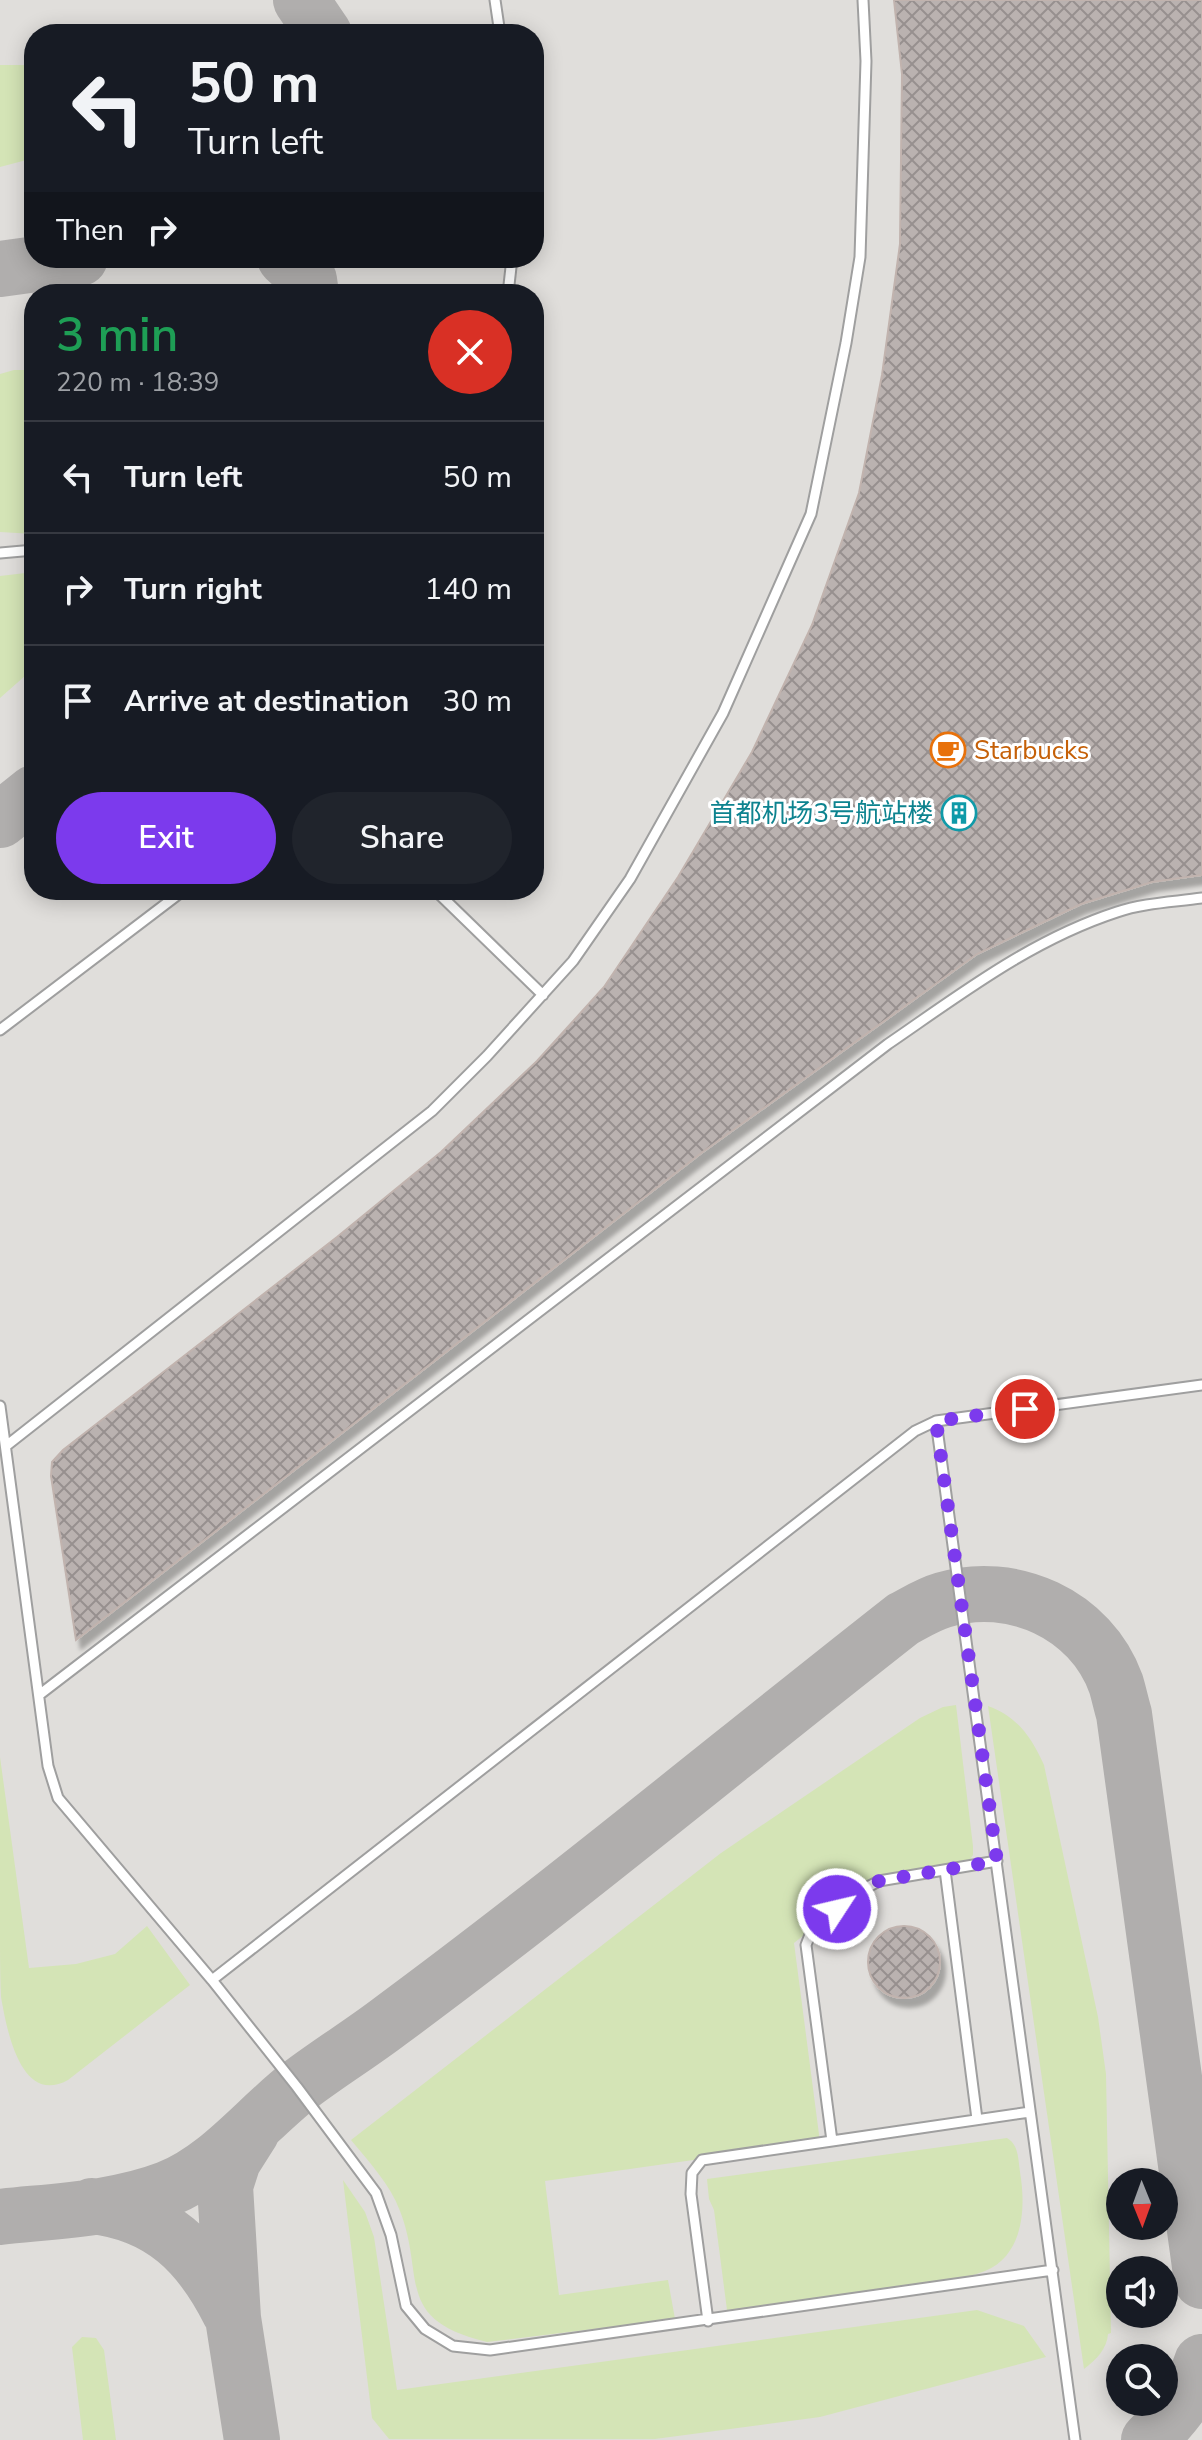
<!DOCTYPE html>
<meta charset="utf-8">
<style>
body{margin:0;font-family:"Nunito Sans","Noto Sans SC",sans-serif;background:#20242c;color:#f1f3f6;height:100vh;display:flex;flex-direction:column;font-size:30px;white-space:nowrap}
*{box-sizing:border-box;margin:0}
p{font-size:26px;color:#9ea1a6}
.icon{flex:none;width:44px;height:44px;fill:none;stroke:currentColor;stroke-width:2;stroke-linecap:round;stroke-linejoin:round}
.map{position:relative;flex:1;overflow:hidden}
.details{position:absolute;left:24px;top:284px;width:520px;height:616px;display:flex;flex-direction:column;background:#171b24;border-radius:32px;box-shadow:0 4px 20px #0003}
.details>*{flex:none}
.top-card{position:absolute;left:24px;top:24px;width:520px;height:244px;border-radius:32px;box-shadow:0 4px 20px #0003;background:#171b24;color:#f1f3f6;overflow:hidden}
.needle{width:52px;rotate:179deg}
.controls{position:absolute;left:1106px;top:2168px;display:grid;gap:16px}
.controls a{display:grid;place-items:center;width:72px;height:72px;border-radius:50%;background:#171b24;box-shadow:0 4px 20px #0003;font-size:40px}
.pin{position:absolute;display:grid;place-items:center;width:68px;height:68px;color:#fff;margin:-34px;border:4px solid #fff;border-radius:50%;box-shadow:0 2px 8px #0007}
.me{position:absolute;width:88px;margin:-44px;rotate:55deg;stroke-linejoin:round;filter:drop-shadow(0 0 6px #0008)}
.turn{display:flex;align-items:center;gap:28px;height:168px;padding:0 32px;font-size:36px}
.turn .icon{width:104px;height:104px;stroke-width:2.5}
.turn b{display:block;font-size:56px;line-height:68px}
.then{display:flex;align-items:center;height:76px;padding:0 32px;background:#0003;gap:16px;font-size:30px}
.round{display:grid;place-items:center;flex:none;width:84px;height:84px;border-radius:42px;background:#20242c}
.overview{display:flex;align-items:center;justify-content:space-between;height:136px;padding:0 32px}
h1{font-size:48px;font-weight:600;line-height:60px;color:#1e9e55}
.action{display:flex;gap:16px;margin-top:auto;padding:16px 32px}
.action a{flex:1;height:92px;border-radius:48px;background:#7c3aed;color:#fff;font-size:32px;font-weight:600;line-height:92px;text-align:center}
.action a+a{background:#20242c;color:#f1f3f6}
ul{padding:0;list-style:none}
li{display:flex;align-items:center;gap:24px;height:112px;padding:0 32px;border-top:2px solid #363941}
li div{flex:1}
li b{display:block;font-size:30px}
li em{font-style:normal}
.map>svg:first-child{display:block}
.airport{fill:#e0dedb;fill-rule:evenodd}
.grass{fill:#d4e4b6}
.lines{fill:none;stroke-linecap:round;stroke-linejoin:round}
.taxiway{stroke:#b0aead;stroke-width:56}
.building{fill:url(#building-cross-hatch);stroke:#c1b3ae;stroke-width:2;filter:url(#shadow)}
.lane-casing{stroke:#9f9f9f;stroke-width:13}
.lane{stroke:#fff;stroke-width:9}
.route{stroke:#7c3aed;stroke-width:14;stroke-dasharray:0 25.2}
.labels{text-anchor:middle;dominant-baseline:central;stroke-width:6;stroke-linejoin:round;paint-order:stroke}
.food-label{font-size:26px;fill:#c56008;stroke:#fff;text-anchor:start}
.culture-label{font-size:26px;fill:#0d838f;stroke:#fff;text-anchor:end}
</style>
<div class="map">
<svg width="1202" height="2440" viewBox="0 0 1202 2440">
<defs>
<pattern id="building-cross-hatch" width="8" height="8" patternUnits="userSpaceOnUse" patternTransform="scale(2)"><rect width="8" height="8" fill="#bab2b0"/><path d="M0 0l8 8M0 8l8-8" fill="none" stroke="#97908f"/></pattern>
<filter id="shadow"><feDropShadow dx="5" dy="9" stdDeviation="2" flood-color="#0004"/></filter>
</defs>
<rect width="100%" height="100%" fill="#f1edea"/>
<!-- airport -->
<path class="airport" d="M0,0H1202V2440H0ZM34,34H534V258H34ZM34,294H534V890H34ZM1120,2182H1164V2226H1120ZM1120,2270H1164V2314H1120ZM1120,2358H1164V2402H1120Z"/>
<!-- grass -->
<path class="grass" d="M0,65H34V158L0,167Z
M14,370H34V534L0,532V374Z
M34,572V668L0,698V576Z
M956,1705L973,1846V1855L969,1861L874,1879L794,1943L820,2142L545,2181L559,2295L668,2280L675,2319L487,2342C393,2319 426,2278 400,2211C390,2184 369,2162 351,2140L721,1853L920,1718L943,1707Z
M988,1706C1018,1717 1031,1737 1044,1765L1098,2017L1106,2074L1111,2333L1108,2334C1107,2349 1096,2360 1084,2369Z
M0,1757L29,1968L76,1964L115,1954L147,1926L190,1985L68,2080C21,2106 7,2031 1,1997C0,1974 0,1947 0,1923C0,1868 0,1812 0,1757Z
M1007,2138C1019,2145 1018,2159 1020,2172C1026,2207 1024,2255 985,2271C975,2275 964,2277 954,2280L727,2310L714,2210L709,2199L707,2179Z
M343,2180L365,2212L374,2237L397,2390L977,2310L1024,2326L1046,2357L820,2417L655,2439H389L372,2418Z
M82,2337L96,2338L104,2350L116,2440H83L72,2347Z"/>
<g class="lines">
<!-- taxiway -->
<path class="taxiway" d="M301,0L324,34
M285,258L309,280L311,294
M0,269L80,258
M0,820L34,793
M252,2131L233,2161L225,2186L233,2318L252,2440
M92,2206C161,2214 200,2253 230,2313
M0,2217C54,2211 115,2209 167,2189C220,2168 256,2119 300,2085C329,2063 360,2044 389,2022C564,1893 732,1753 903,1619C916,1612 929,1604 943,1600C1012,1579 1091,1614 1116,1684C1119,1694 1121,1704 1124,1714L1202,2281
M1149,2440C1172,2417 1192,2394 1202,2362"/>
</g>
<!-- building -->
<path class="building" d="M894,0H1202V875L1152,882L1081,904L977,954L700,1154L76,1640L51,1476L52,1462L63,1450L337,1237L441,1152L537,1061L604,987L678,877L752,752L812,625L859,493L882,375L900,244L902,74Z
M868 1962a36 36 0 1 1 72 0a36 36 0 1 1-72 0Z"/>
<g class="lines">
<!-- lane casing -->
<g class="lane-casing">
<path id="lane" d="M495,0L500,34
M508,294L512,258
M0,553L34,550
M435,890L543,995
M0,1030L184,890
M0,1406L48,1766L58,1798L212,1980L915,1431L936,1421L1202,1385
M936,1421L1075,2440
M6,1446L432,1111L487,1056L573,961L630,879L723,713L811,514L846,343L860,257L866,61L863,0
M39,1695L888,1044C961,994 1031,940 1117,912C1143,903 1174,902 1202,898
M997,1861L879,1881L860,1891L813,1927L806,1945L832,2141L1030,2112
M945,1870L977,2119
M212,1980L297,2087L376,2193L391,2235L406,2306L425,2329L453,2346L490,2350L1053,2270
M708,2321L691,2194L692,2173L702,2160L832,2141"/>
</g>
<!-- lane -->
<use href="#lane" class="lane"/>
</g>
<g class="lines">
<!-- route -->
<path class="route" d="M837,1909L860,1891L879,1881L997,1861L936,1421L1025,1409"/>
</g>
<!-- icons -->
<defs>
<g id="cafe-ring" transform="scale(1.8)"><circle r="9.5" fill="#fff" stroke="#e8710a" stroke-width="1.5"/><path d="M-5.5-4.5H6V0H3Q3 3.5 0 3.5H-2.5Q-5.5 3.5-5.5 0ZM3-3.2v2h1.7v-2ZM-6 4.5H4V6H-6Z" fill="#e8710a"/></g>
<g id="building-ring" transform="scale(1.8)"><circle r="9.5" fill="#fff" stroke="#0f9aa8" stroke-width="1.5"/><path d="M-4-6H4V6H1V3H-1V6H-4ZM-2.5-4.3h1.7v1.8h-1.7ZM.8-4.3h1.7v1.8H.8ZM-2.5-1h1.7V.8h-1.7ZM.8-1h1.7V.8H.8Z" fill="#0f9aa8"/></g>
</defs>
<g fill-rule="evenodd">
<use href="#cafe-ring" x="948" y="750"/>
<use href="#building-ring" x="959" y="813"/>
</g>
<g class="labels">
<!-- food labels -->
<g class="food-label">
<text x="974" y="750">Starbucks</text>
</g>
<!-- culture labels -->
<g class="culture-label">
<text x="933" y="813">首都机场3号航站楼</text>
</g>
</g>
</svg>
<div class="controls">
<a><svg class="needle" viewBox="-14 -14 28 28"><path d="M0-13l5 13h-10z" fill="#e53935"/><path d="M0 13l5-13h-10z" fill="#9ea1a6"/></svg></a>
<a><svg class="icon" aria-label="sound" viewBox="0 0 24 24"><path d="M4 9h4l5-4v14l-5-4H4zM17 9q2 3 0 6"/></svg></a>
<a><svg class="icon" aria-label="search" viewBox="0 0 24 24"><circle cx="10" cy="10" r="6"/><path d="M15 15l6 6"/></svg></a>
</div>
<div class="pin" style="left:1025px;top:1409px;background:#d93025"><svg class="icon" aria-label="arrive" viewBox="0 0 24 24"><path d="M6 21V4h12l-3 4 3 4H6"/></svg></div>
<svg class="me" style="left:837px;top:1909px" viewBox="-20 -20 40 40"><circle r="17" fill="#7c3aed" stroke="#fff" stroke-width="3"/><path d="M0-11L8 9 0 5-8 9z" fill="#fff"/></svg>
<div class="top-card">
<div class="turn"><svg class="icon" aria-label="left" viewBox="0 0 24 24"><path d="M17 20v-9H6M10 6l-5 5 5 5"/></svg><div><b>50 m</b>Turn left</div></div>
<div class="then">Then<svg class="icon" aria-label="right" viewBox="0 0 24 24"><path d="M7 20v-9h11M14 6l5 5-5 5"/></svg></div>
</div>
<section class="details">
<div class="overview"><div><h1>3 min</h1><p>220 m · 18:39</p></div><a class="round" style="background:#d93025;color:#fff"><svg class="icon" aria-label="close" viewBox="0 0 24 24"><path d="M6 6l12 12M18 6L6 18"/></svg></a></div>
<ul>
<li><svg class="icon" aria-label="left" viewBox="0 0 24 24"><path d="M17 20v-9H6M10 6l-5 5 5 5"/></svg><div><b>Turn left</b></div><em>50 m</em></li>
<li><svg class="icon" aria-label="right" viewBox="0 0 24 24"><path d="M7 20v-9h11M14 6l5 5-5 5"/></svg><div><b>Turn right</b></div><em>140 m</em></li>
<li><svg class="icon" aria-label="arrive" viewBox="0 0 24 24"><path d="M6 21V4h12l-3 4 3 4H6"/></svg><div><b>Arrive at destination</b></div><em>30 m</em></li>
</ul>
<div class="action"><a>Exit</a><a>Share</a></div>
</section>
</div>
